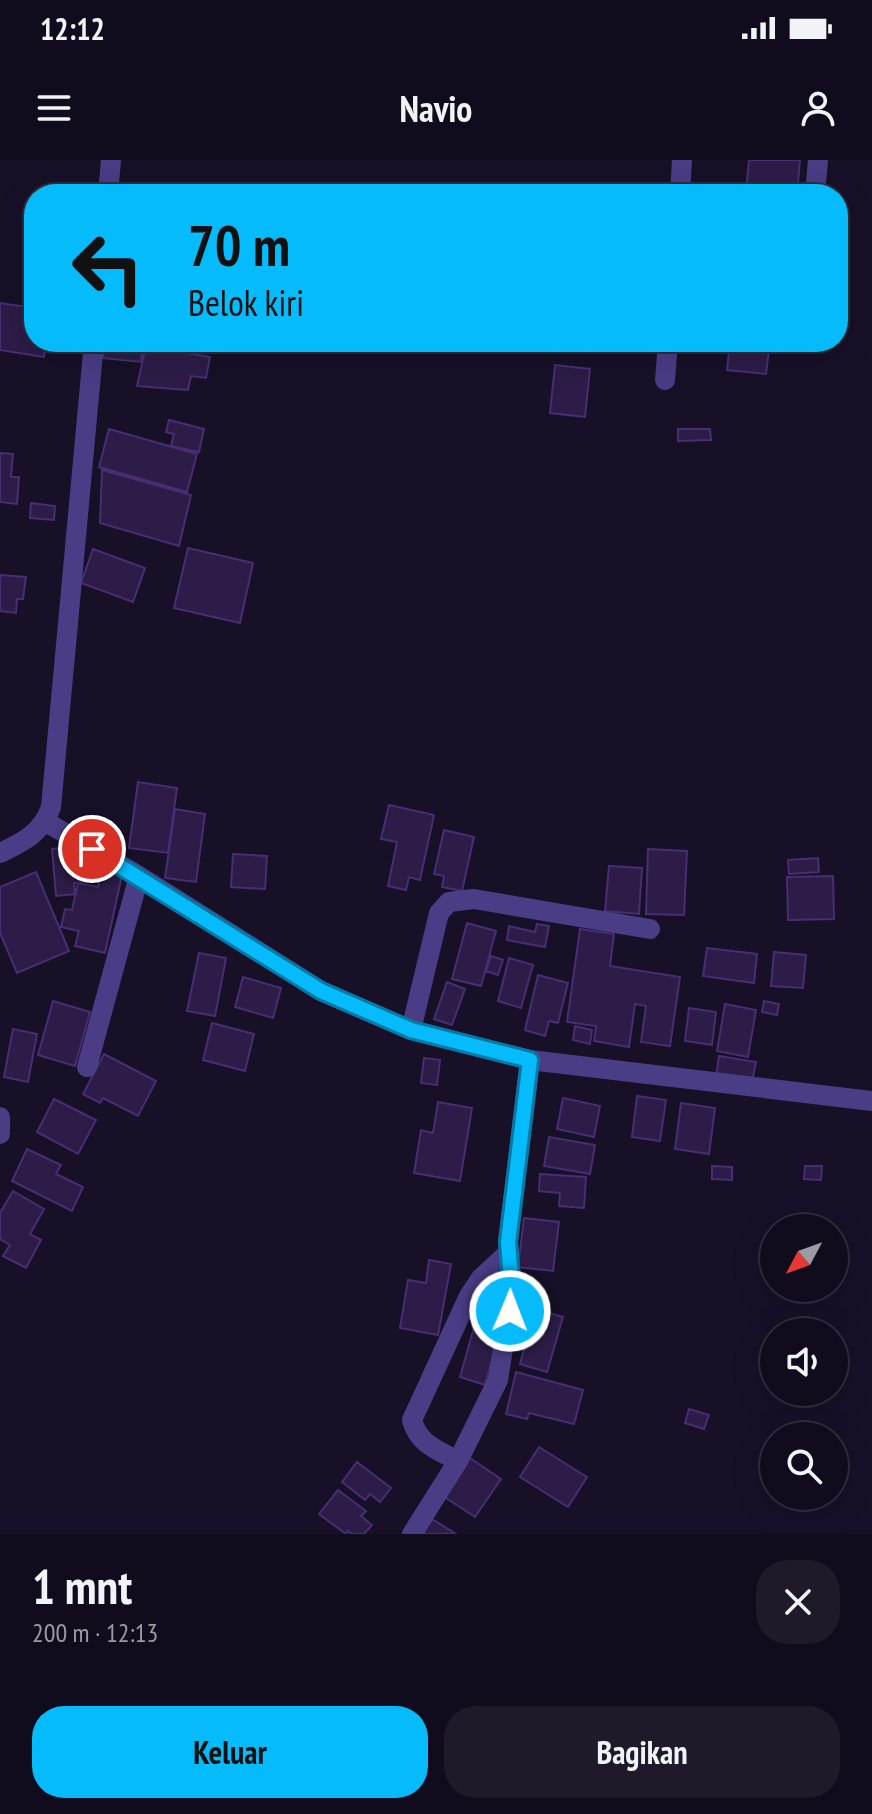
<!DOCTYPE html>
<html lang="id">
<meta charset="utf-8">
<style>
body{margin:0;font-family:"PT Sans Narrow",sans-serif;background:#1e1a2a;color:#f1f3f6;height:100vh;display:flex;flex-direction:column;font-size:30px;white-space:nowrap}
*{box-sizing:border-box;margin:0}
p{font-size:26px;color:#9c9ba4}
.icon{flex:none;width:44px;height:44px;fill:none;stroke:currentColor;stroke-width:2;stroke-linecap:round;stroke-linejoin:round}
.map{position:relative;height:1374px;overflow:hidden}
.side{display:flex;flex-direction:column;background:#110c1d;flex:1}
.side>*{flex:none}
.banner{position:absolute;left:24px;top:24px;width:824px;height:168px;border-radius:32px;box-shadow:0 8px 32px #0002,0 0 0 2px #302c3b;background:#05bbfb;color:#111;overflow:hidden}
.needle{width:52px;rotate:229deg}
.controls{position:absolute;left:760px;top:1054px;display:grid;gap:16px}
.controls a{display:grid;place-items:center;width:88px;height:88px;border-radius:50%;background:#110c1d;box-shadow:0 8px 32px #0002,0 0 0 2px #302c3b;font-size:40px}
.pin{position:absolute;display:grid;place-items:center;width:68px;height:68px;color:#fff;margin:-34px;border:4px solid #fff;border-radius:50%;box-shadow:0 2px 8px #0007}
.me{position:absolute;width:88px;margin:-44px;rotate:1deg;stroke-linejoin:round;filter:drop-shadow(0 0 6px #0008)}
.turn{display:flex;align-items:center;gap:28px;height:168px;padding:0 32px;font-size:36px}
.turn .icon{width:104px;height:104px;stroke-width:2.5}
.turn b{display:block;font-size:56px;line-height:68px}
.round{display:grid;place-items:center;flex:none;width:84px;height:84px;border-radius:32px;background:#1e1a2a}
.overview{display:flex;align-items:center;justify-content:space-between;height:136px;padding:0 32px}
h1{font-size:48px;font-weight:700;line-height:60px}
.primary-button{display:flex;gap:16px;margin-top:auto;padding:16px 32px}
.primary-button a{flex:1;height:92px;border-radius:32px;background:#05bbfb;color:#111;font-size:32px;font-weight:700;line-height:92px;text-align:center}
.primary-button a+a{background:#1e1a2a;color:#f1f3f6}
.status{display:flex;justify-content:space-between;align-items:center;height:56px;padding:0 40px;background:#110c1d;direction:ltr}
.status svg{height:22px;fill:currentColor}
header{display:flex;justify-content:space-between;align-items:center;height:104px;padding:0 32px;background:#110c1d;font-size:36px;font-weight:700}
.map>svg:first-child{display:block}
.building{fill:#2c1c47;stroke:#472e73;stroke-width:2}
.lines{fill:none;stroke-linecap:round;stroke-linejoin:round}
.minor{stroke:#4a3c85;stroke-width:20}
.route-casing{stroke:#037aa3;stroke-width:20}
.route{stroke:#05bbfb;stroke-width:14}
</style>
<div class="status"><b>12:12</b><svg viewBox="0 0 49 12"><path d="M0 12V9h3v3zM5 12V6h3v6zM10 12V3h3v9zM15 12V0h3v12zM26 1h20v11H26zM47 4h2v5h-2z"/></svg></div>
<header><svg class="icon" aria-label="menu" viewBox="0 0 24 24"><path d="M4 6h16M4 12h16M4 18h16"/></svg>Navio<svg class="icon" aria-label="person" viewBox="0 0 24 24"><circle cx="12" cy="8" r="4"/><path d="M4 21q1-7 8-7t8 7"/></svg></header>
<div class="map">
<svg width="872" height="1374" viewBox="0 0 872 1374">
<rect width="100%" height="100%" fill="#171027"/>
<!-- building -->
<path class="building" d="M749,0H800L797,34L746,32Z
M0,143L34,148V182H46L44,197L0,190Z
M104,182L143,183L141,202L103,198Z
M144,182H209L208,189L186,185L185,191Z
M730,182H770L766,214L727,210Z
M146,186L210,197L206,218L191,216L188,230L137,226Z
M555,205L590,209L585,257L550,253Z
M169,260L204,269L199,292L171,286L174,274L166,272Z
M109,269L197,294L187,332L99,307Z
M678,269H710L711,280L678,281Z
M0,293L13,294L11,317H19L17,344L0,342Z
M102,310L191,335L179,386L100,363Z
M31,343L55,346L54,360L30,358Z
M188,388L253,403L240,463L174,448Z
M93,389L145,408L133,442L81,423Z
M0,415L26,417L23,439H17L16,453L0,451Z
M138,622L177,628L168,693L129,688Z
M389,645L434,655L420,720L409,717L406,730L388,726L397,682L381,679Z
M175,649L205,654L196,722L165,718Z
M444,670L474,677L462,731L442,727L444,716L434,714Z
M78,686L82,722L74,723L75,734L56,736L52,689Z
M648,689L687,691L684,755L646,754Z
M233,694L267,696L265,729L231,727Z
M818,698L819,712L789,714L788,700Z
M609,706L642,708L639,754L605,751Z
M101,711L122,715L105,793L75,786L79,771L61,767L65,749L72,750L78,723L98,727Z
M36,712L69,791L17,813L0,773V727Z
M833,716L834,759L788,760L787,717Z
M467,763L496,771L481,826L452,819Z
M537,764L549,766L545,787L507,780L509,766L535,772Z
M580,769L614,774L610,806L680,817L670,886L641,882L646,846L635,844L629,887L594,881L596,866L567,862Z
M707,788L757,794L754,823L703,816Z
M774,792L806,795L803,828L771,826Z
M199,793L226,798L215,856L187,851Z
M491,796L503,800L498,815L486,811Z
M509,798L533,805L521,848L498,841Z
M538,815L568,823L558,863L549,861L545,876L525,870Z
M243,817L281,828L273,858L235,847Z
M447,822L465,829L452,865L434,859Z
M53,841L90,852L75,906L38,895Z
M764,841L779,844L777,855L762,852Z
M725,844L756,850L748,897L717,891Z
M689,848L716,852L712,885L685,881Z
M212,863L254,874L245,911L203,900Z
M575,866L592,870L590,884L573,880Z
M13,869L37,874L28,922L4,917Z
M104,894L156,921L138,956L103,938L100,943L83,934Z
M719,896L756,902L752,922L716,917Z
M424,898L440,900L437,925L421,923Z
M637,936L666,940L660,981L632,977Z
M563,938L600,946L594,977L557,969Z
M54,939L96,960L78,994L37,972Z
M438,942L472,948L460,1021L414,1013L421,970L433,973Z
M681,943L715,948L709,994L675,989Z
M549,977L595,985L590,1014L544,1006Z
M27,989L61,1005L56,1014L83,1027L72,1051L12,1021Z
M712,1006L732,1007V1020L712,1019Z
M805,1006H822L821,1020L804,1019Z
M540,1014L586,1017L584,1048L559,1046L560,1033L539,1031Z
M13,1031L44,1049L30,1074L41,1080L26,1108L3,1096L10,1085L0,1079V1053Z
M524,1058L559,1062L553,1111L518,1107Z
M429,1100L451,1104L438,1175L400,1168L408,1120L426,1123Z
M535,1149L563,1157L547,1212L520,1204Z
M478,1153L503,1161L485,1225L460,1217Z
M516,1212L583,1230L574,1264L529,1253L527,1259L506,1254Z
M689,1249L709,1255L704,1269L685,1263Z
M539,1287L587,1317L568,1347L520,1317Z
M470,1298L501,1319L475,1357L443,1336Z
M357,1302L391,1328L380,1342L370,1334L365,1340L342,1322Z
M338,1330L366,1351L361,1356L372,1365L364,1374H352L348,1371L346,1374L319,1354Z
M432,1359L456,1374H423Z"/>
<g class="lines">
<!-- minor -->
<path class="minor" d="M108,34L111,0
M680,34L682,0
M815,34L818,0
M665,220L668,182
M46,662L139,716L321,831L411,870L530,900L872,941
M0,693C23,682 42,673 51,647L94,182
M411,870L439,753L449,742L474,739L650,769
M87,907L139,716
M0,957V974
M458,1301C438,1290 418,1284 412,1260L469,1136L481,1118L509,1092
M412,1374L458,1301L498,1220L512,1132L508,1082L530,900"/>
</g>
<g class="lines">
<!-- route casing -->
<g class="route-casing">
<path id="route" d="M92,689L321,831L411,870L530,900L508,1082L512,1132L510,1151"/>
</g>
<!-- route -->
<use href="#route" class="route"/>
</g>
</svg>
<div class="controls">
<a><svg class="needle" viewBox="-14 -14 28 28"><path d="M0-13l5 13h-10z" fill="#e53935"/><path d="M0 13l5-13h-10z" fill="#9c9ba4"/></svg></a>
<a><svg class="icon" aria-label="sound" viewBox="0 0 24 24"><path d="M4 9h4l5-4v14l-5-4H4zM17 9q2 3 0 6"/></svg></a>
<a><svg class="icon" aria-label="search" viewBox="0 0 24 24"><circle cx="10" cy="10" r="6"/><path d="M15 15l6 6"/></svg></a>
</div>
<div class="pin" style="left:92px;top:689px;background:#d93025"><svg class="icon" aria-label="arrive" viewBox="0 0 24 24"><path d="M6 21V4h12l-3 4 3 4H6"/></svg></div>
<svg class="me" style="left:510px;top:1151px" viewBox="-20 -20 40 40"><circle r="17" fill="#05bbfb" stroke="#fff" stroke-width="3"/><path d="M0-11L8 9 0 5-8 9z" fill="#fff"/></svg>
<div class="banner">
<div class="turn"><svg class="icon" aria-label="left" viewBox="0 0 24 24"><path d="M17 20v-9H6M10 6l-5 5 5 5"/></svg><div><b>70 m</b>Belok kiri</div></div>
</div>
</div>
<section class="side">
<div class="overview"><div><h1>1 mnt</h1><p>200 m · 12:13</p></div><a class="round"><svg class="icon" aria-label="close" viewBox="0 0 24 24"><path d="M6 6l12 12M18 6L6 18"/></svg></a></div>
<div class="primary-button"><a>Keluar</a><a>Bagikan</a></div>
</section>
